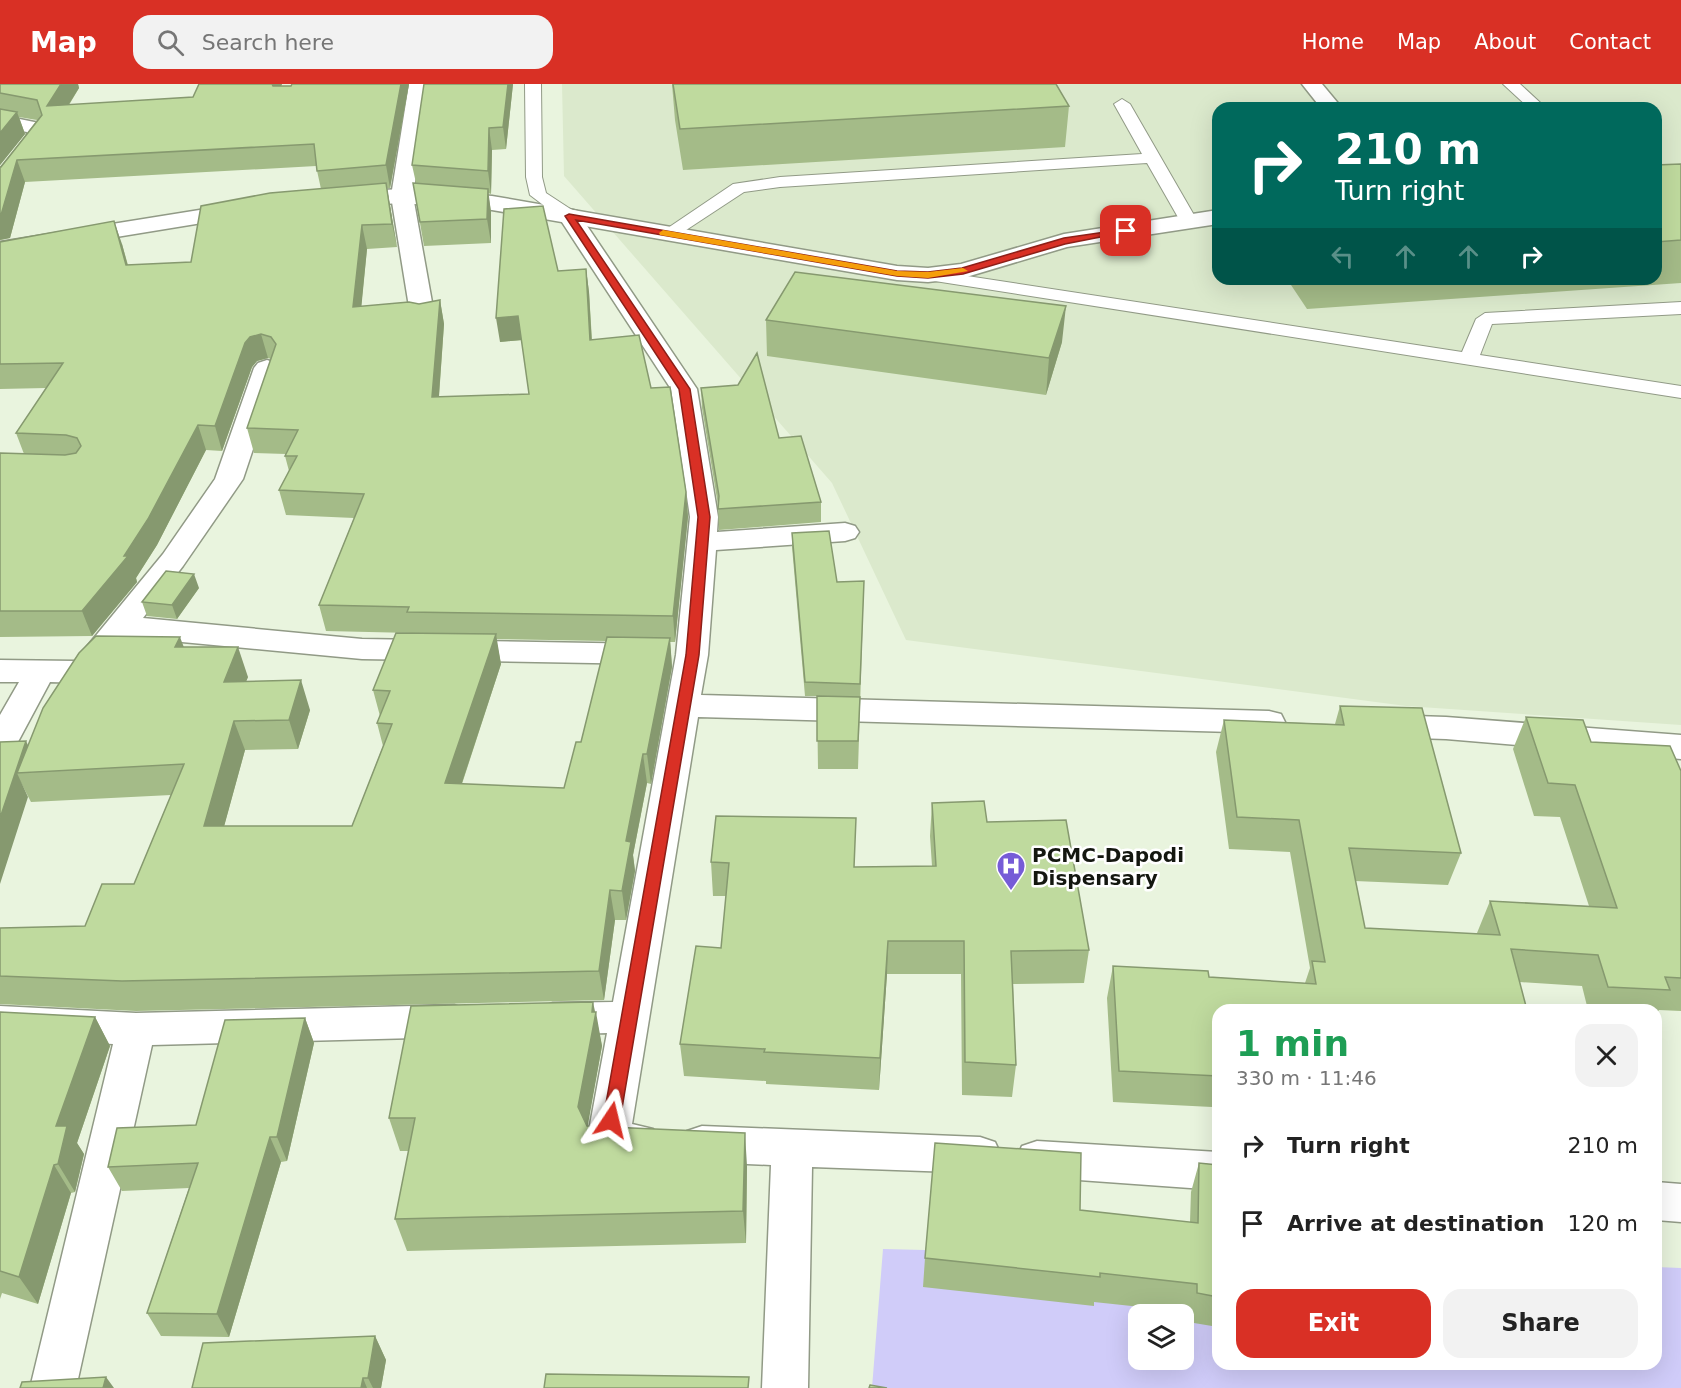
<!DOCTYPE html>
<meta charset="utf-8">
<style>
body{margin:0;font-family:"DejaVu Sans",sans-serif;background:#f2f2f2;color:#222;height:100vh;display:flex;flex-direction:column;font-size:22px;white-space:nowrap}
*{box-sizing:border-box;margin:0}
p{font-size:20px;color:#767676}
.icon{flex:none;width:33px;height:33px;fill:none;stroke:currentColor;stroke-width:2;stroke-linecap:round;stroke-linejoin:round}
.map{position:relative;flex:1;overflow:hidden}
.side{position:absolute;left:1212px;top:920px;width:450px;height:366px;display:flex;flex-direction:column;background:#fff;border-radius:18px;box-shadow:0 6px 24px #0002}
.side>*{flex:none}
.banner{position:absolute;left:1212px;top:18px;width:450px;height:183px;border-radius:18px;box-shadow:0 6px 24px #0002;background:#00695c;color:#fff;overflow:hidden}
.fabs{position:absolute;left:1128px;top:1220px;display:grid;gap:12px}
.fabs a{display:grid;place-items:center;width:66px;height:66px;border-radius:12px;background:#fff;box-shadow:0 6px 24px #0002;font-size:30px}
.pin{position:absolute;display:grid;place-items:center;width:51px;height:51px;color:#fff;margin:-26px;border-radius:12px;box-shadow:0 3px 9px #0006}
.me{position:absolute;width:66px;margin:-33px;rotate:10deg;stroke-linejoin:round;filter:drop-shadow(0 0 4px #0008)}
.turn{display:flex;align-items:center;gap:21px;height:126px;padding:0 24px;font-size:27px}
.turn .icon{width:78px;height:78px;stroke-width:2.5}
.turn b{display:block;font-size:42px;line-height:51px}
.lanes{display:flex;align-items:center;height:57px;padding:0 24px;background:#0003;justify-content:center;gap:30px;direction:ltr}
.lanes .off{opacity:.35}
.round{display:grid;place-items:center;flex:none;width:63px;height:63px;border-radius:18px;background:#f2f2f2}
.summary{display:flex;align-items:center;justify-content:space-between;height:102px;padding:0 24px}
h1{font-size:36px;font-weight:700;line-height:45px;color:#1e9e55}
.cta{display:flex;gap:12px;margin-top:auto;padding:12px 24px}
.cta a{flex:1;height:69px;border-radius:18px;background:#d93025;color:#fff;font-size:24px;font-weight:700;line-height:69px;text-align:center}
.cta a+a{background:#f2f2f2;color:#222}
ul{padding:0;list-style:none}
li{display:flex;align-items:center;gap:18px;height:78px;padding:0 24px}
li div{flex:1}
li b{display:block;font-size:22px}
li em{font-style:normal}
header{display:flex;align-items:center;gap:36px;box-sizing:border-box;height:84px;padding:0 30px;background:#d93025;color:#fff}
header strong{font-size:28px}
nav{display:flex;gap:33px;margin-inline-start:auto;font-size:21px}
.search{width:420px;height:54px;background:#f2f2f2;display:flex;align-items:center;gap:15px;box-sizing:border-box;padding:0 21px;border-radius:18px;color:#767676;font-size:22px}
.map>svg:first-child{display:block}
.built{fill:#dbe9cc;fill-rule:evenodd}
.green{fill:#d0ccf9;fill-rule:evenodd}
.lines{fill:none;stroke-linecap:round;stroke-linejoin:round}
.lane-casing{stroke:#919a86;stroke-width:2}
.street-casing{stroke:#919a86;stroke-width:3}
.secondary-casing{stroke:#919a86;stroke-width:3}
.lane{fill:#fff;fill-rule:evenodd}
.street{fill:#fff;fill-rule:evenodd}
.secondary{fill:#fff;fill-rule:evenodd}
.wall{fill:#a4bb88;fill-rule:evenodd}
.shaded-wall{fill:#86996f}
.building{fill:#bfda9e;stroke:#86996f;stroke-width:1.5}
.route{fill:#d93025;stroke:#8d1f18;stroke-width:1.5}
.slow{fill:#f59e0b}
.labels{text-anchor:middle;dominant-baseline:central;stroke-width:5;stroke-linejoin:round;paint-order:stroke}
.poi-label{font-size:20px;font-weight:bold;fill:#141710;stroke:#fff;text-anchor:start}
</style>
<header>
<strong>Map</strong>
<div class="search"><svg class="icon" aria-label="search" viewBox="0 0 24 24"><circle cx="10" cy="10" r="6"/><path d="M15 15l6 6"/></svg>Search here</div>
<nav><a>Home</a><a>Map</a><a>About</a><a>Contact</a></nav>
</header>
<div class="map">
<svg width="1681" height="1304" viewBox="0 0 1681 1304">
<rect width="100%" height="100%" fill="#e9f4de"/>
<!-- built -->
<path class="built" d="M562,0H1681V641L1406,622L906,556L832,399L564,92ZM1218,24H1656V195H1218Z"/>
<!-- green -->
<path class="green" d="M883,1165L1218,1173V1280H1656V1183L1681,1184V1304H872ZM1138,1230H1184V1275H1138Z"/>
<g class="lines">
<!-- lane casing -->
<g class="lane-casing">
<path id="lane" d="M525,0H541L542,93L546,109L575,128L578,132L575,136H563L530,111L526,93Z
M1503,0H1520L1546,24H1529Z
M1122,15L1130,20L1198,138L1195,142H1183L1147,79L780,103L744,108L674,154H662L659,150L733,100L780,93L1142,70L1114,20Z
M928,186L1462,268L1476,235L1485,229L1681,218V230L1492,240L1480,271L1681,302V314L922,195L919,191L922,187Z"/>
</g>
<!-- street casing -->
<g class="street-casing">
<path id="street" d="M409,0H429L413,112L435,235L432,240L423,242L414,240L411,235L391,112Z
M0,31L44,40L47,53L8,104L0,105V85L27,52V48L0,43Z
M569,125L577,127L697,305L718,433L717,448L845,439L855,442L859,448L855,454L845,457L716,466L708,571L701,611L1269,627L1281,630L1285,638L1281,646L1269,649L698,633L632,1040L653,1045L659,1058L653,1071C633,1078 613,1077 593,1070L587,1057L607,949L553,951L539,946L534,935L539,924L553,919L613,918L676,571L690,433L671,305L558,132L561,127Z
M267,276L276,279L280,284L243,395L183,482L143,534L362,555L649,560L660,563L665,570L660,577L649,580L362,575L129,553L95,595L84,599L50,598L12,669L0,673V631L19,598H0V576L75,577L163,470L215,395L254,284L258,279Z
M1384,631L1446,633L1681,651V675L1446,655L1384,653L1372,650L1368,642L1372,634Z
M454,921L468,926L473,937L468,948L454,953L152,961L76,1304H30L113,960L0,954V922L136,929Z
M702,1042L980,1053L995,1058L1001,1071L995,1084L980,1089L812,1083L808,1304H762L771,1081L702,1078L687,1073L681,1060L687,1047Z
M1037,1057L1218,1068V1106L1037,1093L1022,1088L1016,1075L1022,1062Z
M1656,1098L1681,1100V1138L1656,1136Z"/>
</g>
<!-- secondary casing -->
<g class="secondary-casing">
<path id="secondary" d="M1302,0H1322L1342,24H1321Z
M402,105L492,112L897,182L928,184L961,180L1064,150L1218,126V140L1067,163L963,194L928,198L897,196L492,126L402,119L345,122L337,120L334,115L337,110L345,108Z
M243,119L251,121L254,126L251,131L0,172V158Z"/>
</g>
<!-- lane -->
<use href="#lane" class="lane"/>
<!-- street -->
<use href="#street" class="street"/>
<!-- secondary -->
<use href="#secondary" class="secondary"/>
</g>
<!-- wall -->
<path class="wall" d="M0,0H78L79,4L69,21L193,13L282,0L281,2L409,0L390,104H387L397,163L367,165L361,223L419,220L440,216L444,240L439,313L529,310L522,256L500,258L558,187L586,185L589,208L592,256L651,304L686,408L688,433L675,558H670L672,583L651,700L647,699L633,771L635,787L626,836H615L604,916L136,927L0,920V844L85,842L134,800L171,711L31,718L0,658L28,661L184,563L248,593L246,597L310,626L298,665L245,666L224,742H352L383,662L377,639L380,632L373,606L412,549L326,547L319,521L354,434L286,431L279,406L289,387L285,372L286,370L254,369L247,344L271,275L268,274L257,277L252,283L222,367L206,366L157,461L136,494L137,498L92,552L0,553V369L24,370L16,349L46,304L0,305V158L122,160L128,181L191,178L321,105L316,82L25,98L10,154L0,156V83H1L37,36L19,33L25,50L0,81ZM496,555L606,557L581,658L564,704L462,700L501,580Z
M513,0L506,65L492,66L491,110L488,109L491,128V159L424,162L413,99H416L412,81Z
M672,0L1069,22L1065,63L683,86L675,36Z
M1681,80V199L1307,225L1287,195H1656V81Z
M766,236L1062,258L1046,311L767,272Z
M701,304L779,354L821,418V438L719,446L718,421L702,324Z
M792,449L837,498L864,497L858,685H818L817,612H805L792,463Z
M199,504L177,535L147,532L142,518Z
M1340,622L1461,769L1448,801L1355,797L1365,844L1477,850V849L1490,817L1589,822L1560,733L1534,732L1513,665L1526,633L1591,658L1681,687V927L1659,926L1656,930V926H1588L1582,902L1520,898L1218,926V1000L1212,1023L1113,1018L1107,914L1113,882L1209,893L1305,899L1310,884L1290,768L1229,765L1216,668L1224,636L1335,640Z
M932,719L987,738L1089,866L1084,899L1013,900L1016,981L1012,1013L962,1011L961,890H887L879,1006L766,1000V997L684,992L680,960L721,864L726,812H713L711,778L855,783L932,782L930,752Z
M0,928L95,933L110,962L77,1059L84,1070L75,1108L71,1109L38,1220L2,1209L0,1215Z
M595,928L602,962L587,1042L747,1082L746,1159L407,1167L395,1135L409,1067H400L389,1034Z
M305,934L314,959L287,1077L281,1078L229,1253L161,1252L147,1229L189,1104L122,1107L108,1083L196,1041Z
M1199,1079L1218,1081V1243L1188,1238V1228L1094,1218V1222L923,1203L925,1174L1190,1138L1191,1108Z
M375,1252L386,1276L381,1304H192Z"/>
<!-- shaded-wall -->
<path class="shaded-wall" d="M61,0H78L79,4L54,44L47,22Z
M271,0H282L275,17Z
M401,0H409L390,104L386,81Z
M508,0H513L506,65L503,43Z
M17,28L25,50L0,81V49Z
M489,44L492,66L491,110L488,87Z
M17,76L25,98L10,154L0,156V131Z
M386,99L390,122L397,163L392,140Z
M488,105L491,128V159L487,135Z
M114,137L122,160L134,205L126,181Z
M362,141L367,165L359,247L353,223Z
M586,185L589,208L593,281L590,256Z
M440,216L444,240L437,338L432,313Z
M1066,222L1062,258L1046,311L1049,274Z
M518,232L522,256L500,258L496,234Z
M261,250L268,274L257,277L252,283L222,367L215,342L245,259L250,253Z
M198,341L206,366L157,461L136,494L137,498L92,552L82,527L124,472Z
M686,408L688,433L675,558L673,532Z
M194,490L199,504L177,535L172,521Z
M496,550L501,580L452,729L445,699Z
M180,553L191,582L175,563Z
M670,554L672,583L651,700L647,670Z
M238,563L248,593L234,627L224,598Z
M301,596L310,626L298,665L289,636Z
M234,637L245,666L216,772L204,742Z
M26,657L38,682L17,689L28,713L0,800V734Z
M643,670L647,699L633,771L635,787L626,836L622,807L626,757Z
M610,806L615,836L604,916L599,887Z
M888,857L887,890L879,1006L880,974Z
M593,918L596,932V928L602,962L585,1057L578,1023Z
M95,933L110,962L77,1059L84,1070L75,1108L58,1080L56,1042Z
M305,934L314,959L287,1077L277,1053Z
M745,1049L747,1082L746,1159L743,1127Z
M270,1053L281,1078L229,1253L217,1230Z
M54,1081L71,1109L38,1220L19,1193Z
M375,1252L386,1276L381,1304H373L368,1294Z
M106,1293L114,1304H103Z
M363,1294L367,1304H361Z"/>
<!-- building -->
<path class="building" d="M0,0H61L47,22L193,13L199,0H272L273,2H291L292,0H401L386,81L317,87L314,60L17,76L1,131H0V83H1L42,31L37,16L0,9Z
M424,0H508L503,43L489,44L488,87L412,81Z
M673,0H1056L1069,22L680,45Z
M0,25L17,28L0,49Z
M1681,80V156L1656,158V81Z
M386,99L392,140L362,141L353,223L409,218L419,220L440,216L432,313L529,310L518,232L496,234L504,125L543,122L558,187L586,185L590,256L639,251L651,304L670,303L686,408L673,532L407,528L409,523L319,521L364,410L279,406L297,372H285L298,346L247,344L276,260L271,253L261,250L250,253L245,259L215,342L198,341L148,435L124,472H128L82,527H0V369L65,371L76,369L81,362L77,354L66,351L16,349L63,279L0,280V158L114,137L126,181L191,178L201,122L270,109Z
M413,99L488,105L487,135L420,138Z
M795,188L1066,222L1049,274L766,236Z
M757,269L779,354L801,352L821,418L718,425L719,412L701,304L738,301Z
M829,447L837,498L864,497L860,600L805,598L792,449Z
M166,487L194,490L172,521L142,518Z
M396,549L496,550L445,699L564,704L576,658H581L607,553L670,554L647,670H643L626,757L631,758L622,807L610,806L599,887L122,897L0,892V844L85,842L102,800H134L184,680L17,689L43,624L79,569L96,552L180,553L175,563H238L224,598L301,596L289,636L234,637L204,742H352L392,640L377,639L390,607L373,606Z
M817,612L860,613L858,657H817Z
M1340,622L1422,624L1461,769L1349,764L1365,844L1500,851L1490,817L1617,824L1575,701L1548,699L1526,633L1583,636L1591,658L1670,662L1681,687V894L1665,893L1670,906L1608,903L1598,871L1511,865L1527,926H1218V939H1214L1218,973V992L1119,987L1113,882L1208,887L1209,893L1316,900L1312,877L1325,878L1299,736L1237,733L1224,636L1344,641Z
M26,657L0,734V658Z
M984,717L987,738L1066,736L1089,866L1011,867L1016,981L965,978L964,857H888L880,974L764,968L765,965L680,960L696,862L721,864L729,779L711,778L716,732L856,734L854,783L936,782L932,719Z
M593,918L592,928H596L578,1023L587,1042L745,1049L743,1127L395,1135L415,1034H389L411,922Z
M0,928L95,933L56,1042H67L58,1080L54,1081L19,1193L0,1187Z
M305,934L277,1053H270L217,1230L147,1229L198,1079L108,1083L117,1044L196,1041L225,936Z
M935,1059L1081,1069L1080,1126L1198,1139L1199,1079L1218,1081V1213L1197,1209V1200L1100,1189V1193L925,1174Z
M375,1252L368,1294H363L361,1304H192L203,1259Z
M546,1290L749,1293L748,1304H544Z
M106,1293L103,1304H20L22,1298Z
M870,1301L887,1304H869Z"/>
<!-- route -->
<path class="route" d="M569,130L897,187L928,188L962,184L1064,154L1126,145L1131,147L1065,160L963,190L928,194L897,192L576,136L690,305L710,433L699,571L620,1036L617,1042L611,1044L605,1042L603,1036L686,571L698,433L679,305L565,132Z"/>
<!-- slow -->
<path class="slow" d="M663,146L897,187L928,188L963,184L968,187L928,194L897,192L660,151L659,149Z"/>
<!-- icons -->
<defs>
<g id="hospital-pin" transform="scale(1.5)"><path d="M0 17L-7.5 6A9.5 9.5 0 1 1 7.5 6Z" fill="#765cd7" stroke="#fff"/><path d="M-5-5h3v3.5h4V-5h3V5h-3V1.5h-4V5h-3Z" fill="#fff"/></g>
</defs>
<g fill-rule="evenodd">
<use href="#hospital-pin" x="1011" y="782"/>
</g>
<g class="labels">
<!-- poi labels -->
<g class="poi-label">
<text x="1032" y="771">PCMC-Dapodi<tspan x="1032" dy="23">Dispensary</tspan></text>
</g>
</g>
</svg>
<div class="fabs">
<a><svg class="icon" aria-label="layers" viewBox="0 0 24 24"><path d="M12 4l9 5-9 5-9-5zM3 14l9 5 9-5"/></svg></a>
</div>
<div class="pin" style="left:1126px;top:147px;background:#d93025"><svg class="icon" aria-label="arrive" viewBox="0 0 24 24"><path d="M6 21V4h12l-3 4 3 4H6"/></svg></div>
<svg class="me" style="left:611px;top:1036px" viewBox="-20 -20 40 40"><path d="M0-17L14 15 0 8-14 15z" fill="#d93025" stroke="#fff" stroke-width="4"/></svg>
<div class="banner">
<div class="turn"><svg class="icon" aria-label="right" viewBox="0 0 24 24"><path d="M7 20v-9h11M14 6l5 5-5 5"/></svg><div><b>210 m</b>Turn right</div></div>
<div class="lanes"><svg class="icon off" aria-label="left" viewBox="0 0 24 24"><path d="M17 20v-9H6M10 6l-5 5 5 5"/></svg><svg class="icon off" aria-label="ahead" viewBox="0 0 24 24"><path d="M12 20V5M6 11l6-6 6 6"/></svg><svg class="icon off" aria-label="ahead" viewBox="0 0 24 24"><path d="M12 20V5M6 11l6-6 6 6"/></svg><svg class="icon" aria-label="right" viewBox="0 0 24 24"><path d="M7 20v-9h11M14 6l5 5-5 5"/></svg></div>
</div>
<section class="side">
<div class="summary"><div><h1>1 min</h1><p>330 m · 11:46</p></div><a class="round"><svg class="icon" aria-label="close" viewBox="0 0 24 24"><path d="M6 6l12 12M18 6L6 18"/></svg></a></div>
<ul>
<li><svg class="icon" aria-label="right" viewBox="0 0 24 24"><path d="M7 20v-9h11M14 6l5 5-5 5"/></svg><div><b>Turn right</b></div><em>210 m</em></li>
<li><svg class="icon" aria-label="arrive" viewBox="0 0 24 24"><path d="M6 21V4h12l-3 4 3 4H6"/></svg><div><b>Arrive at destination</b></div><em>120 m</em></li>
</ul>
<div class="cta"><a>Exit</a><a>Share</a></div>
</section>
</div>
